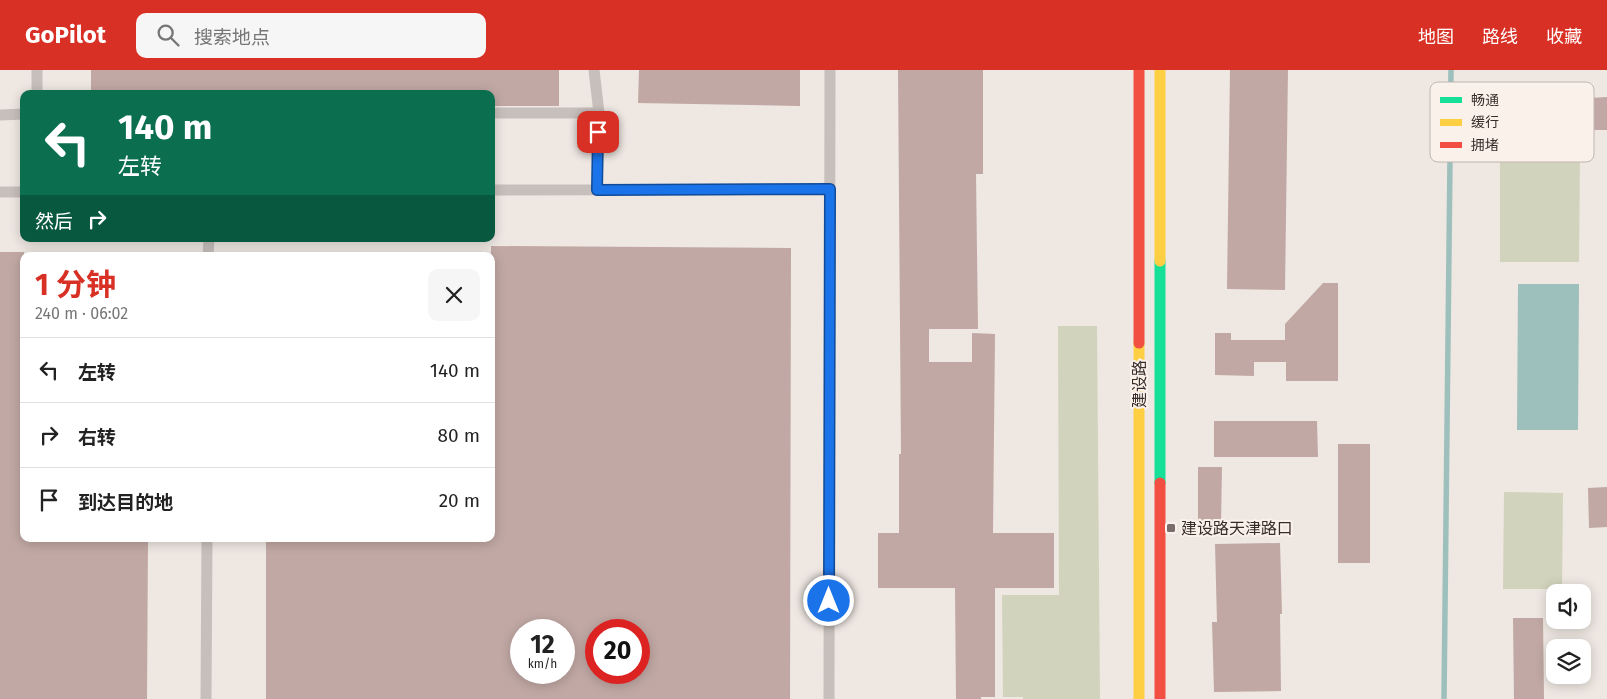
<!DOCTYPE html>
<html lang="zh">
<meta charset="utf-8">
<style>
body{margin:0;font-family:"Fira Sans","Noto Sans SC",sans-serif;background:#f6f6f6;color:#222;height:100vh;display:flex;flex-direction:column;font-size:19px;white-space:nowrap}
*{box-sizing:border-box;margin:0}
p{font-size:16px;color:#767676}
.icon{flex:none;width:28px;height:28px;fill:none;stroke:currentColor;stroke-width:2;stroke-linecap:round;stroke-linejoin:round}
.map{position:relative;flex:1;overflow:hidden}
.sheet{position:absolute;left:20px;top:182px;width:475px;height:290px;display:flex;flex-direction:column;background:#fff;border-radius:10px;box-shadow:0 2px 12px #0003}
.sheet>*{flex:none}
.hud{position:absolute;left:20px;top:20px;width:475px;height:152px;border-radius:10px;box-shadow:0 2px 12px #0003;background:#0b6e4f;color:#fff;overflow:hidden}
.buttons{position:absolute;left:1546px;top:514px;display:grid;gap:10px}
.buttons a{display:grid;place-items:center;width:45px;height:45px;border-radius:10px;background:#fff;box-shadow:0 2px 12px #0003;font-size:25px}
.speed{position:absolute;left:510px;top:549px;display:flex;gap:10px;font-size:25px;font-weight:700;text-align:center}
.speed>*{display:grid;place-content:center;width:65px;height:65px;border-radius:50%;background:#fff;box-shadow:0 2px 12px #0003;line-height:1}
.speed small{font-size:12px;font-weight:400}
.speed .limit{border:8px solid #d22;background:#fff;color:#111}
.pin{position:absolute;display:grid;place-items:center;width:42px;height:42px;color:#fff;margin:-21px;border-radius:10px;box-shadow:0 2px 8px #0006}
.me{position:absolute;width:55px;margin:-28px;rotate:0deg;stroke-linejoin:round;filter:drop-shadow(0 0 4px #0008)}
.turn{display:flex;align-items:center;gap:18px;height:105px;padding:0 15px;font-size:22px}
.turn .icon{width:65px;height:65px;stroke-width:2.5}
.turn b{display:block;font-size:35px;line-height:42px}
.then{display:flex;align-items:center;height:48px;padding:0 15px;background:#0003;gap:10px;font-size:19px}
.round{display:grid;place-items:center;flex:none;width:52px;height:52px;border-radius:10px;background:#f6f6f6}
.head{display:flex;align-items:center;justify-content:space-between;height:85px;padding:0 15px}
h1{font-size:30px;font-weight:700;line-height:38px;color:#d93025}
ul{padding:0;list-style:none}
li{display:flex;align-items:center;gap:15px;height:65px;padding:0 15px;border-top:1px solid #e0e0e0}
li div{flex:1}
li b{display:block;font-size:19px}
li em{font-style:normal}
header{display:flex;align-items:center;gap:30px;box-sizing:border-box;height:70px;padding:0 25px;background:#d93025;color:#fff}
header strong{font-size:24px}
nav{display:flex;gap:28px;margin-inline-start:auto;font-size:18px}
.search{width:350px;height:45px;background:#f6f6f6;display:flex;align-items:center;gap:12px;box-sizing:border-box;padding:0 18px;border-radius:10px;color:#767676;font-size:19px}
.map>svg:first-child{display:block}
.green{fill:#d2d3bc}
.water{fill:#9ec0bc}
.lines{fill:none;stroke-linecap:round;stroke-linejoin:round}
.stream{stroke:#9ec0bc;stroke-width:5.5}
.building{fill:#c1a8a4;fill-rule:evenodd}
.lane{stroke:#c7bfbb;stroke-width:11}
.fast{stroke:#16e098;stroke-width:11}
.slow{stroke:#ffcf43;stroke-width:11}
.jam{stroke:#f24e42;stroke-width:11}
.route-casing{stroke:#114b97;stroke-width:12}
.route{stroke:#1a73e8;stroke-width:9}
.poi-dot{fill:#786d6a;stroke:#faf1ea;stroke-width:2}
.labels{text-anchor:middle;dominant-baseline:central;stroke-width:4;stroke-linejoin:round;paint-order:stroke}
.street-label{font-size:16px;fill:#382c29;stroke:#faf1ea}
.poi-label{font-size:16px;fill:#382c29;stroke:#faf1ea;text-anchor:start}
.key{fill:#faf1ea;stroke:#c0b6b0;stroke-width:1}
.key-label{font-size:14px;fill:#382c29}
</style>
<header>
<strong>GoPilot</strong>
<div class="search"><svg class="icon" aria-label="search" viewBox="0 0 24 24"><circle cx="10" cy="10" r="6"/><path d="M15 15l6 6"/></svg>搜索地点</div>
<nav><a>地图</a><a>路线</a><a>收藏</a></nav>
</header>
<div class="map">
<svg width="1607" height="629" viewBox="0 0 1607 629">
<rect width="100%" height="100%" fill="#eee7e2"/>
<!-- green -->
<path class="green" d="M1500,85L1580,86L1579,192H1500Z
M1058,256H1097L1100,629H1023V627H1003L1002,525H1059Z
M1504,422L1563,423L1562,519H1503Z"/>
<!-- water -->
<path class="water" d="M1518,214H1579L1578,360H1517Z"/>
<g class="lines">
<!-- stream -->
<path class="stream" d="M1444,629L1451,0"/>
</g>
<!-- building -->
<path class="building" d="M91,0H559V36H491V24H91Z
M639,0H800V36L638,33Z
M898,0H983V104H976L978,259H929V292H972V263L995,264L993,463H1054V518H995V627H981V629H956L955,518H878V463H899V384H901Z
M1230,0H1288L1285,220L1227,219Z
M1571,15L1572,29L1607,27V60H1593V66L1491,71L1489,18Z
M491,176L791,178L790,629H266V469H491ZM521,560H564V602H521ZM596,560H639V602H596Z
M0,182H24V469H148L147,629H0Z
M1323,213H1338V311H1286V292H1254V306L1215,305V263H1231V270H1285V254Z
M1214,351H1317L1318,387H1214Z
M1338,374H1370V493H1338Z
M1198,397H1222L1221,454H1198Z
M1607,417V457L1589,458L1588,418Z
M1280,473L1282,544H1280L1281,621L1214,622L1212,552H1217L1215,474Z
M1513,548H1543L1544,629H1514Z"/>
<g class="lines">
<!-- lane -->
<path class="lane" d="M594,0L599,43L597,120
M37,24V0
M491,43H599
M0,45L24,44
M491,120L830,119
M0,122H24
M208,186L209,169
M206,629L207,469
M829,629L830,0"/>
<!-- fast -->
<path class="fast" d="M1160,191V413"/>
<!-- slow -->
<path class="slow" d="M1160,0V191
M1139,273V629"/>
<!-- jam -->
<path class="jam" d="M1139,0V273
M1160,413V629"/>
</g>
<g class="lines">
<!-- route casing -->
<g class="route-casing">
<path id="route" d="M598,62L597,120L830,119L829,531"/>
</g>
<!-- route -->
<use href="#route" class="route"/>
</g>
<!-- markers -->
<rect class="poi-dot" x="1166" y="453" width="10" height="10" rx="2.5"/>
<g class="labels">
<!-- street labels -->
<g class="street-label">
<text transform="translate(1139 314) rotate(-90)">建设路</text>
</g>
<!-- poi labels -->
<g class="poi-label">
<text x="1181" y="458">建设路天津路口</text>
</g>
</g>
<!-- legend -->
<rect x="1430" y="12" width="164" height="80" rx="8" class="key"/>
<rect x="1440" y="27" width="22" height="6" fill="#16e098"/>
<rect x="1440" y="49" width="22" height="7" fill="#ffcf43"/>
<rect x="1440" y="72" width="22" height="6" fill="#f24e42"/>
<g class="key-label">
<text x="1471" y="35">畅通</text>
<text x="1471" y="57">缓行</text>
<text x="1471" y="80">拥堵</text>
</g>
</svg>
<div class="buttons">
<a><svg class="icon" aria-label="sound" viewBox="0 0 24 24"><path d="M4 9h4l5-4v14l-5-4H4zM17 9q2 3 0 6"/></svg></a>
<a><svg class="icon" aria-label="layers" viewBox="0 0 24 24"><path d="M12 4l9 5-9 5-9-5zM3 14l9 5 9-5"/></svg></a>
</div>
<div class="speed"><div>12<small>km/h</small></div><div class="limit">20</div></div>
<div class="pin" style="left:598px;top:62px;background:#d93025"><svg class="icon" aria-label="arrive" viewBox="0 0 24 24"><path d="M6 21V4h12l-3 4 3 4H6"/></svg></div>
<svg class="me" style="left:829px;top:531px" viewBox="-20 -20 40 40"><circle r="17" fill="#1a73e8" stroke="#fff" stroke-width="3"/><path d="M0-11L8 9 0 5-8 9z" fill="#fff"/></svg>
<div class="hud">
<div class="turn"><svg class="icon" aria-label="left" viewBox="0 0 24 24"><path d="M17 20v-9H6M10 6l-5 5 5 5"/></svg><div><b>140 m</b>左转</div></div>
<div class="then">然后<svg class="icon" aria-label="right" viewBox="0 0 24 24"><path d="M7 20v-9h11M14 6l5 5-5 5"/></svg></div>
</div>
<section class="sheet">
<div class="head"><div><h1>1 分钟</h1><p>240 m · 06:02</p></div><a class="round"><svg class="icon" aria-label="close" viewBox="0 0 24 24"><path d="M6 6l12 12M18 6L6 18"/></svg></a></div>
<ul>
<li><svg class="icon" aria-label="left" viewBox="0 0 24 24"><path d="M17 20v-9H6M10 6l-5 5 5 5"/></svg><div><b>左转</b></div><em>140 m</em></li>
<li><svg class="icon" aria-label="right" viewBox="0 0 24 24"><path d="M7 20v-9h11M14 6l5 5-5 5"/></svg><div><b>右转</b></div><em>80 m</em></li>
<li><svg class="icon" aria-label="arrive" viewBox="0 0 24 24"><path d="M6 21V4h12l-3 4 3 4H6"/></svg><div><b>到达目的地</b></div><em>20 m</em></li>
</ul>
</section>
</div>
